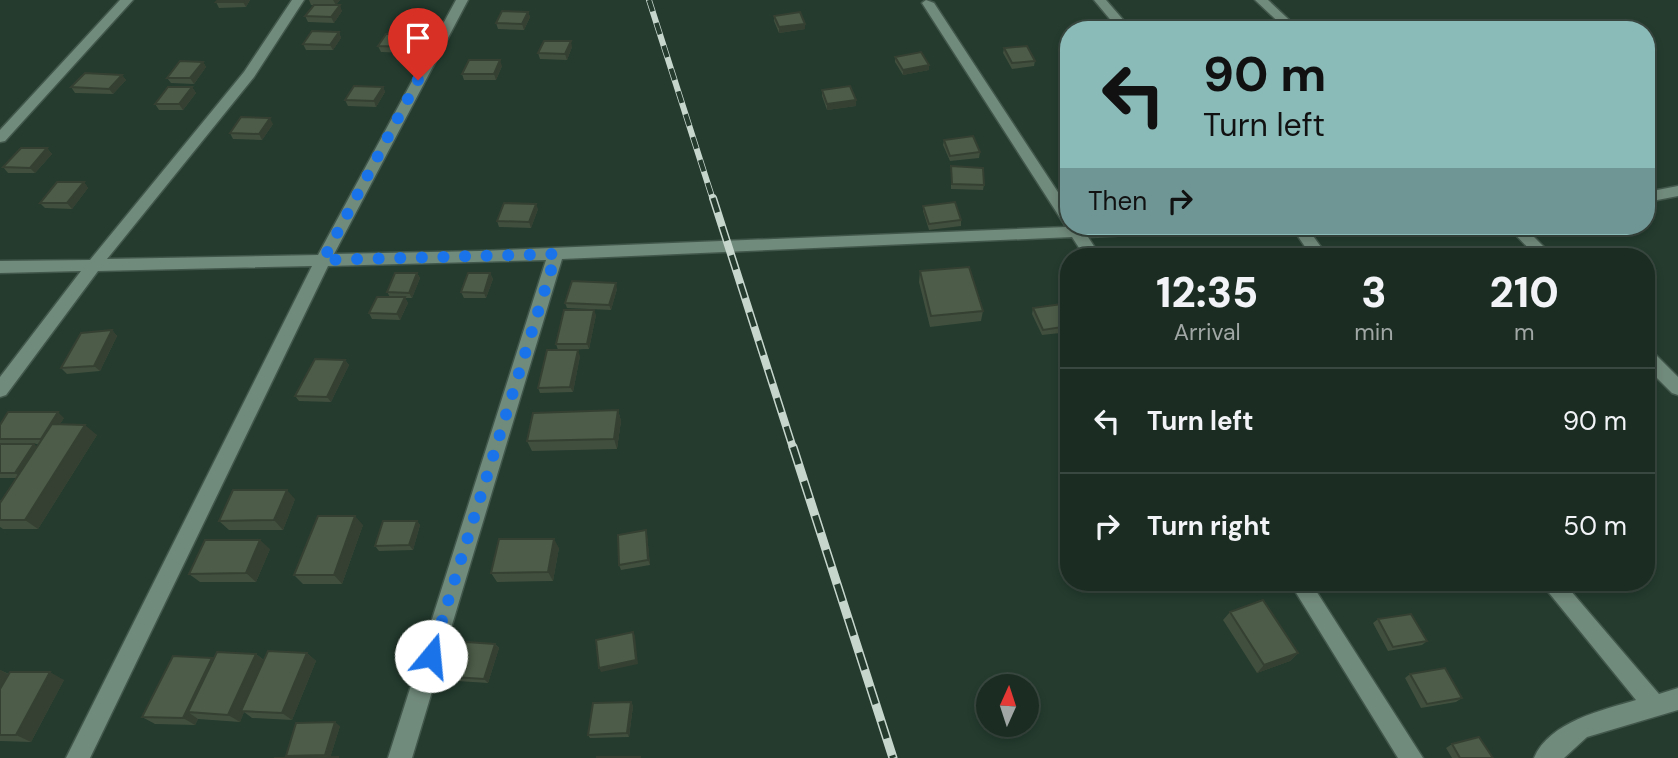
<!DOCTYPE html>
<style>
body{margin:0;font-family:"DM Sans",sans-serif;background:#28382f;color:#f1f3f6;height:100vh;display:flex;flex-direction:column;font-size:26px;white-space:nowrap}
*{box-sizing:border-box;margin:0}
p{font-size:23px;color:#a0a7a5}
.icon{flex:none;width:38px;height:38px;fill:none;stroke:currentColor;stroke-width:2;stroke-linecap:round;stroke-linejoin:round}
.map{position:relative;flex:1;overflow:hidden}
.side{position:absolute;left:1060px;top:248px;width:595px;height:343px;display:flex;flex-direction:column;background:#1b2c22;border-radius:28px;box-shadow:0 4px 10px #0003,0 0 0 2px #394840}
.side>*{flex:none}
.banner{position:absolute;left:1060px;top:21px;width:595px;height:214px;border-radius:28px;box-shadow:0 4px 10px #0003,0 0 0 2px #394840;background:#8bbbb9;color:#111;overflow:hidden}
.needle{width:46px;rotate:3deg}
.fabs{position:absolute;left:976px;top:674px;display:grid;gap:14px}
.fabs a{display:grid;place-items:center;width:63px;height:63px;border-radius:50%;background:#1b2c22;box-shadow:0 4px 10px #0003,0 0 0 2px #394840;font-size:35px}
.pin{position:absolute;display:grid;place-items:center;width:60px;height:60px;color:#fff;margin:-72px -30px;border-radius:50% 50% 50% 0;rotate:-45deg;box-shadow:0 0 7px #0007}
.pin .icon{rotate:45deg}
.me{position:absolute;width:77px;margin:-38px;rotate:17deg;stroke-linejoin:round;filter:drop-shadow(0 0 5px #0008)}
.turn{display:flex;align-items:center;gap:24px;height:147px;padding:0 28px;font-size:32px}
.turn .icon{width:91px;height:91px;stroke-width:2.5}
.turn b{display:block;font-size:49px;line-height:60px}
.then{display:flex;align-items:center;height:66px;padding:0 28px;background:#0003;gap:14px;font-size:26px}
.eta{display:flex;justify-content:space-evenly;align-items:center;height:119px;text-align:center}
.eta b{font-size:42px;font-weight:800;line-height:49px}
ul{padding:0;list-style:none}
li{display:flex;align-items:center;gap:21px;height:105px;padding:0 28px;border-top:2px solid #394840}
li div{flex:1}
li b{display:block;font-size:26px}
li em{font-style:normal}
.map>svg:first-child{display:block}
.lines{fill:none;stroke-linecap:round;stroke-linejoin:round}
.minor-casing{stroke:#42574b;stroke-width:3}
.minor{fill:#708a7b;fill-rule:evenodd}
.rail-far2-casing{stroke:#c7d6cd;stroke-width:6}
.rail-far1-casing{stroke:#c7d6cd;stroke-width:8}
.rail-casing{stroke:#c7d6cd;stroke-width:9}
.rail-far2{stroke:#243b2e;stroke-width:4.5;stroke-dasharray:12;stroke-linecap:butt}
.rail-far1{stroke:#243b2e;stroke-width:5;stroke-dasharray:15;stroke-linecap:butt}
.rail{stroke:#243b2e;stroke-width:6;stroke-dasharray:18;stroke-linecap:butt}
.wall{fill:#414f3e}
.shaded-wall{fill:#354032}
.building{fill:#4c5c48;stroke:#354032;stroke-width:2}
.route{stroke:#1a73e8;stroke-width:12;stroke-dasharray:0 21.6}
</style>
<div class="map">
<svg width="1678" height="758" viewBox="0 0 1678 758">
<rect width="100%" height="100%" fill="#243b2e"/>
<g class="lines">
<!-- minor casing -->
<g class="minor-casing">
<path id="minor" d="M120,0H133L5,141L0,142V130Z
M292,0H304L254,77L107,259L318,255L456,0H468L334,254L479,251L1066,227L922,3L926,0L934,3L1069,209V226H1220L1212,231L1088,237L1101,257H1085L1072,237L562,259L412,758H388L546,260L328,266L90,758H66L312,266L98,271L6,395L0,397V377L81,271L0,273V261L90,260L244,72Z
M1094,0H1106L1132,30H1119Z
M1255,0H1268L1300,30H1287Z
M1678,186V196L1647,202V192Z
M1291,226H1306L1328,257H1312Z
M1507,226H1523L1554,257H1537Z
M1647,350L1653,352L1678,377V395L1672,393L1647,368Z
M1290,583H1311L1423,758H1398Z
M1541,583H1564L1659,694L1678,688V710L1587,737L1564,758H1534C1549,722 1602,710 1636,700Z"/>
</g>
<!-- minor -->
<use href="#minor" class="minor"/>
<!-- rail-far2 casing -->
<g class="rail-far2-casing">
<path id="rail-far2" d="M649,0L713,200"/>
</g>
<!-- rail-far1 casing -->
<g class="rail-far1-casing">
<path id="rail-far1" d="M713,198L793,448"/>
</g>
<!-- rail casing -->
<g class="rail-casing">
<path id="rail" d="M793,447L893,758"/>
</g>
<!-- rail-far2 -->
<use href="#rail-far2" class="rail-far2"/>
<!-- rail-far1 -->
<use href="#rail-far1" class="rail-far1"/>
<!-- rail -->
<use href="#rail" class="rail"/>
</g>
<!-- wall -->
<path class="wall" d="M218,0H250L246,7L219,8L216,2Z
M309,0H340L336,5L342,11L334,23L308,22L305,16L314,5H311Z
M528,12L530,17L524,30L498,29L496,23Z
M774,16L805,24V29L779,33L774,21Z
M339,32L341,38L333,50H306L303,44Z
M415,40L407,53L381,52L378,46Z
M572,47L567,60L540,59L538,53Z
M1004,48L1035,61L1034,66L1012,69L1003,53Z
M895,57L929,70L903,75L895,62Z
M203,62L206,67L194,84L171,83L167,78Z
M502,66L496,80H464L462,74Z
M122,75L126,80L113,94L75,93L71,87Z
M192,87L196,93L183,110H159L155,104Z
M383,87L385,92L376,107L348,106L345,100Z
M822,90L856,106L827,110L822,96Z
M273,124L262,140L233,139L230,133Z
M944,140L980,152L979,158L950,161L943,145Z
M47,148L52,154L35,173H8L3,167Z
M951,166L984,185L983,190L951,189Z
M84,182L88,188L72,209L45,208L40,203Z
M923,206L961,220V226L929,230L923,211Z
M538,209L531,228L499,227L497,221Z
M1111,250L1142,257H1110L1109,256Z
M920,271L983,311L981,321L930,327L919,282Z
M417,273L420,278L412,298H405L408,303L400,320L372,319L369,313L390,297L387,292Z
M490,273L493,279L486,298H464L461,292Z
M617,289L611,310L567,308L565,303Z
M1069,303V332L1042,335L1032,314L1033,308Z
M596,315L589,349L558,350L556,344Z
M112,330L117,336L100,371L67,374L61,368Z
M580,356L573,392L540,393L538,388Z
M345,360L349,365L331,402L299,401L295,396Z
M618,410L621,421L617,449L532,451L527,441Z
M64,418L60,424L97,435L38,529H3L0,527V500L1,501L17,478H0V444L37,447L39,444H0V425Z
M295,499L283,530H229L219,521Z
M417,521L420,525L413,550L379,551L375,546Z
M363,525L342,584H303L294,575Z
M647,535L650,565L621,570L619,565Z
M559,548L553,581L497,582L491,573Z
M270,549L256,582H200L189,574Z
M1230,612L1298,653L1290,661L1257,673L1223,620Z
M1378,619L1427,641L1422,645L1388,651L1373,623Z
M495,644L499,648L488,683L458,681L454,677Z
M307,653L316,661L292,720L252,718L244,712L240,722L198,719L195,725L155,724L142,717L213,659L256,654L264,660Z
M0,670L9,674L64,680L31,742L0,741Z
M1410,674L1462,698L1456,702L1421,708L1405,678Z
M631,702L633,706L629,737L590,738L588,735Z
M340,726L330,758H339H274H289L286,756Z
M1452,744L1493,758H1452L1446,748Z"/>
<!-- shaded-wall -->
<path class="shaded-wall" d="M244,0H250L246,7L243,2Z
M333,0H340L336,5Z
M340,5L342,11L334,23L331,17Z
M528,12L530,17L524,30L522,24Z
M805,24V29L779,33V27Z
M339,32L341,38L333,50L330,45Z
M413,34L415,40L407,53L405,47Z
M571,41L572,47L567,60L565,54Z
M500,60L502,66L496,80L494,74Z
M203,62L206,67L194,84L190,78Z
M929,65V70L903,75V70Z
M122,75L126,80L113,94L109,89Z
M192,87L196,93L183,110L179,104Z
M383,87L385,92L376,107L374,101Z
M856,100V106L827,110V104Z
M270,118L273,124L262,140L259,134Z
M47,148L52,154L35,173L30,168Z
M84,182L88,188L72,209L67,203Z
M536,204L538,209L531,228L529,222Z
M417,273L420,278L412,298L409,293Z
M490,273L493,279L486,298L484,293Z
M616,283L617,289L611,310L609,305Z
M405,297L408,303L400,320L397,314Z
M594,310L596,315L589,349L587,344Z
M112,330L117,336L100,371L94,366Z
M578,350L580,356L573,392L570,387Z
M345,360L349,365L331,402L327,397Z
M618,410L621,421L617,449L614,439Z
M58,412L64,418L47,444L41,439Z
M85,425L97,435L38,529L25,520Z
M34,444L40,449L22,478L15,473Z
M287,490L295,499L283,530L274,520Z
M355,516L363,525L342,584L334,575Z
M417,521L420,525L413,550L409,545Z
M646,530L647,535L650,565L648,560Z
M554,539L559,548L553,581L548,572Z
M260,540L270,549L256,582L246,573Z
M633,632L635,636L638,664L601,672L599,668Z
M495,644L499,648L488,683L484,679Z
M307,653L316,661L292,720L282,713Z
M1298,653L1290,661L1257,673L1264,665Z
M256,654L266,662L241,711L244,712L240,722L228,715Z
M212,658L223,666L188,712L198,719L195,725L183,718Z
M0,670L14,677L0,701Z
M50,672L64,680L31,742L16,735Z
M631,702L633,706L629,737L627,733Z
M335,722L340,726L330,758L325,755Z"/>
<!-- building -->
<path class="building" d="M218,0H244L243,2H216Z
M314,5H340L331,17L305,16Z
M502,11L528,12L522,24L496,23Z
M800,12L805,24L779,27L774,16Z
M312,31L339,32L330,45L303,44Z
M386,34H413L405,47L378,46Z
M544,41H571L565,54L538,53Z
M1027,46L1035,61L1012,63L1004,48Z
M921,52L929,65L903,70L895,57Z
M469,60H500L494,74H462Z
M180,61L203,62L190,78H167Z
M85,73L122,75L109,89L71,87Z
M354,86L383,87L374,101L345,100Z
M850,86L856,100L827,104L822,90Z
M168,87H192L179,104H155Z
M241,117L270,118L259,134L230,133Z
M973,136L980,152L950,156L944,140Z
M21,148H47L30,168L3,167Z
M951,166L983,168L984,185L952,184Z
M57,182H84L67,203H40Z
M955,202L961,220L929,224L923,206Z
M504,203L536,204L529,222L497,221Z
M1137,247L1142,257H1115L1111,250Z
M1204,254L1205,257H1163Z
M969,267L983,311L931,316L920,271Z
M395,273H417L409,293L387,292Z
M468,273H490L484,293L461,292Z
M572,281L616,283L609,305L565,303Z
M377,297H405L397,314L369,313Z
M1069,303V326L1043,330L1033,308Z
M564,310H594L587,344H556Z
M112,330L94,366L61,368L81,333Z
M547,350H578L570,387L538,388Z
M315,359L345,360L327,397L295,396Z
M618,410L614,439L527,441L533,413Z
M8,412H58L41,439H0V425Z
M52,424L85,425L25,520H0V503Z
M0,444H34L15,473H0Z
M233,490H287L274,520L219,521Z
M318,516H355L334,575H294Z
M383,521H417L409,545L375,546Z
M646,530L648,560L619,565L618,535Z
M499,539H554L548,572L491,573Z
M205,540H260L246,573L189,574Z
M1263,600L1298,653L1264,665L1230,612Z
M1411,614L1427,641L1393,647L1378,619Z
M633,632L636,660L599,668L596,640Z
M466,642L495,644L484,679L454,677Z
M268,651L307,653L282,713L241,711Z
M217,652L256,654L228,715L188,712Z
M173,656L212,658L183,718L142,717Z
M1445,668L1462,698L1427,704L1410,674Z
M10,672H50L16,735H0V689Z
M631,702L627,733L588,735L593,703Z
M335,722L325,755L286,756L296,723Z
M1479,737L1493,758H1460L1452,744Z
M338,757V758H274Z
M597,757H640V758H597Z"/>
<g class="lines">
<!-- route -->
<path class="route" d="M418,80L323,260L556,254L431,656"/>
</g>
</svg>
<div class="fabs">
<a><svg class="needle" viewBox="-14 -14 28 28"><path d="M0-13l5 13h-10z" fill="#e53935"/><path d="M0 13l5-13h-10z" fill="#a0a7a5"/></svg></a>
</div>
<div class="pin" style="left:418px;top:80px;background:#d93025"><svg class="icon" aria-label="arrive" viewBox="0 0 24 24"><path d="M6 21V4h12l-3 4 3 4H6"/></svg></div>
<svg class="me" style="left:431px;top:656px" viewBox="-20 -20 40 40"><circle r="19" fill="#fff"/><path d="M0-13L10 11 0 6-10 11z" fill="#1a73e8"/></svg>
<div class="banner">
<div class="turn"><svg class="icon" aria-label="left" viewBox="0 0 24 24"><path d="M17 20v-9H6M10 6l-5 5 5 5"/></svg><div><b>90 m</b>Turn left</div></div>
<div class="then">Then<svg class="icon" aria-label="right" viewBox="0 0 24 24"><path d="M7 20v-9h11M14 6l5 5-5 5"/></svg></div>
</div>
<section class="side">
<div class="eta">
<div><b>12:35</b><p>Arrival</p></div>
<div><b>3</b><p>min</p></div>
<div><b>210</b><p>m</p></div>
</div>
<ul>
<li><svg class="icon" aria-label="left" viewBox="0 0 24 24"><path d="M17 20v-9H6M10 6l-5 5 5 5"/></svg><div><b>Turn left</b></div><em>90 m</em></li>
<li><svg class="icon" aria-label="right" viewBox="0 0 24 24"><path d="M7 20v-9h11M14 6l5 5-5 5"/></svg><div><b>Turn right</b></div><em>50 m</em></li>
</ul>
</section>
</div>
